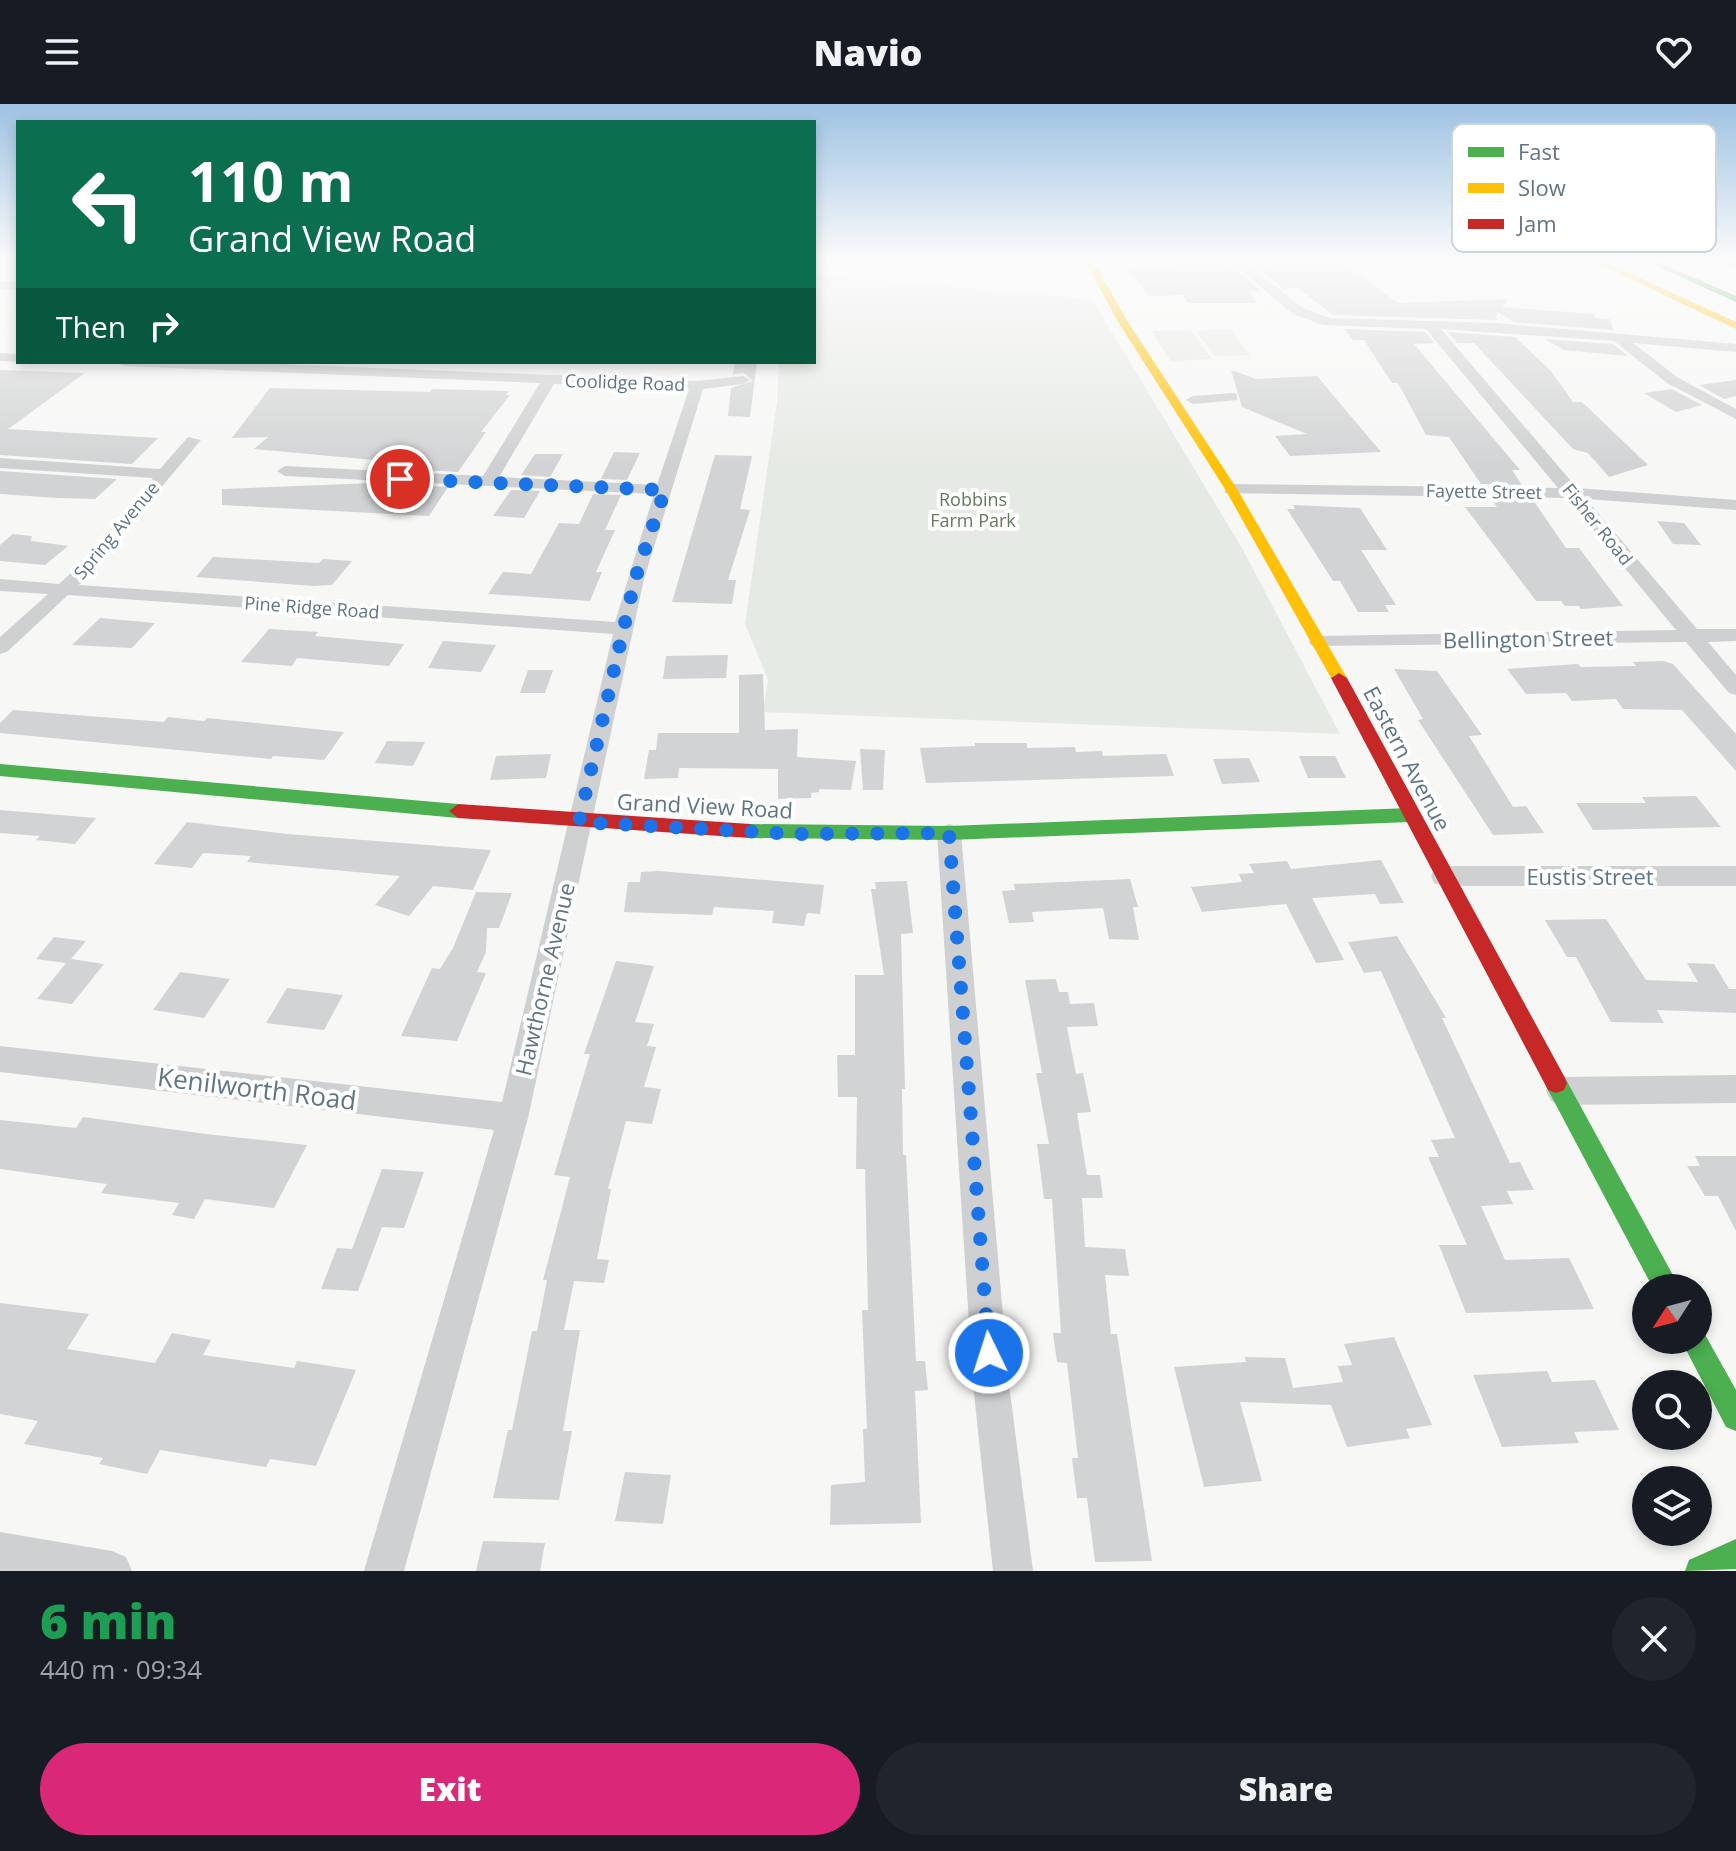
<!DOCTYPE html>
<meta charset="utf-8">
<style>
body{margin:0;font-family:"Open Sans",sans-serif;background:#20242c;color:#f1f3f6;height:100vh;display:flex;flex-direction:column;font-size:30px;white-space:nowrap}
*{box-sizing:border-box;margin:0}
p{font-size:26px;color:#9ea1a6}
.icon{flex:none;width:44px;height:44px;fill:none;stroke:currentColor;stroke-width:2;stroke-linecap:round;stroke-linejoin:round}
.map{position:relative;height:1467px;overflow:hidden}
.details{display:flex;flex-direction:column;background:#171b24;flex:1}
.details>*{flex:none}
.top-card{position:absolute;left:16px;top:16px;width:800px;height:244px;border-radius:0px;box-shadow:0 4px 12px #0003;background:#0b6e4f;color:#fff;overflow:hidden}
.needle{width:52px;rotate:234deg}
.tools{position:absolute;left:1632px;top:1170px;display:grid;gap:16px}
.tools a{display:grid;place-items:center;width:80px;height:80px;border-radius:50%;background:#171b24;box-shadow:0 4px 12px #0003;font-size:40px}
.pin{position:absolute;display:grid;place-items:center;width:68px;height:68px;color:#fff;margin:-34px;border:4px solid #fff;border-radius:50%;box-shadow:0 2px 8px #0007}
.me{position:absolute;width:88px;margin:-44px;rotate:356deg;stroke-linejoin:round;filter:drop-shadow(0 0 6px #0008)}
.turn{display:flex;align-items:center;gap:28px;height:168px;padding:0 40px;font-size:36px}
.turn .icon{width:104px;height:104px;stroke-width:2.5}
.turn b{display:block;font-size:56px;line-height:68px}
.then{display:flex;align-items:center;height:76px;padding:0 40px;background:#0003;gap:16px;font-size:30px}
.round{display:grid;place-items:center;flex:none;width:84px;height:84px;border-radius:42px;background:#20242c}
.overview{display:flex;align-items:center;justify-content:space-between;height:136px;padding:0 40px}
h1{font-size:48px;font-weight:800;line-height:60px;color:#1e9e55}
.cta{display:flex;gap:16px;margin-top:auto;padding:16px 40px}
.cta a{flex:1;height:92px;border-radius:48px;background:#db2777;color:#fff;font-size:32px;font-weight:800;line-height:92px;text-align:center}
.cta a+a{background:#20242c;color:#f1f3f6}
header{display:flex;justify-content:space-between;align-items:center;height:104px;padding:0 40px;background:#171b24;font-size:36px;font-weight:800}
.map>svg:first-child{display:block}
.green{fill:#e6eae4}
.building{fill:#d2d3d4}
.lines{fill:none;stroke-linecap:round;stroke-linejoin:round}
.street{fill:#cfd0d1;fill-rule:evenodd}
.fast{fill:#4caf50;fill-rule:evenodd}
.slow{fill:#ffc107;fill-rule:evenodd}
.jam{fill:#c62828;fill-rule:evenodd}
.route{stroke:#1a73e8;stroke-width:14;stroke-dasharray:0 25.2}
.labels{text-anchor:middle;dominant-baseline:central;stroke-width:8;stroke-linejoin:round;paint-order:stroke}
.far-street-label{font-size:18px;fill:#607583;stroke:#fff}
.far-park-label{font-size:18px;fill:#667a5f;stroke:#fff}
.street-label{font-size:22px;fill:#607583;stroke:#fff}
.near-street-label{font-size:26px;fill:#607583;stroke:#fff}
.key{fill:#fff;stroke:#cfd6da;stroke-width:2}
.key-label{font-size:22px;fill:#607583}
</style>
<header><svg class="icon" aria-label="menu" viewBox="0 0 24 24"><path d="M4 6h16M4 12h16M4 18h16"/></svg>Navio<svg class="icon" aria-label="heart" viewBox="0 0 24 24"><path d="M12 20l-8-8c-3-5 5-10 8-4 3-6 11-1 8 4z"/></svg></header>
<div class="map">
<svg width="1736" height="1467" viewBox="0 0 1736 1467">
<rect width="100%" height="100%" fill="#f7f7f6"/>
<!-- green -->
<path class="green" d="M814,171L1092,195L1242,444L1340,630L763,608L768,576L745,520L777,298L779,258H814Z
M1230,225L1250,251L1215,252L1196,227Z
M1191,226L1212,255L1171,257L1151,227Z"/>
<!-- building -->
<path class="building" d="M1167,157H1227L1260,186L1249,187L1257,199H1188L1183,191L1149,192L1128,164L1171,161Z
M1248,157H1343L1398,199L1508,195L1502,203L1594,210L1596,214L1610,215L1613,226L1514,218L1498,208L1495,213L1498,216L1333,211L1298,184L1284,185Z
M1344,225L1425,228L1434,239L1414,240L1520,366H1512L1522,381L1481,380L1449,333L1426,331L1398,279H1392L1364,236H1353Z
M1448,228L1515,233L1551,267L1573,298H1582L1648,361L1609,373L1588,349L1573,345L1474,239H1457Z
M1545,235L1613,240L1628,252L1564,246Z
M735,258H757L750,313L728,312L731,284L753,277L744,269L733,270Z
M0,266L85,269L8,325L158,334L132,360L0,351Z
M1231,266L1256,275L1317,272L1381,348L1290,352L1275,332L1307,330L1242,303Z
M1736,276V292L1724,295L1699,281Z
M270,284L430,288L433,285L509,287L506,291H510L481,328H486L458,368L373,363L374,356L254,345L268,333L232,334Z
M1672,285L1702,301L1676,308L1644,289Z
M614,348L640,349L627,376L601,375Z
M535,350H563L550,373L521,371Z
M715,351L752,352L740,405L750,406L728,476H736L732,500L672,498Z
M0,367L117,375L95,395L57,394L0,390Z
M373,379L448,383L429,412L222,401V385Z
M511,386L540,387L524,414L493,412Z
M593,390L621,391L605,426H615L596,468H602L590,497L488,490L503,468L531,470L559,419L579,420Z
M1492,396H1533L1566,444H1579L1623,502L1581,505L1579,502H1565L1561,497H1536L1465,403H1497Z
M1293,401L1360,404L1387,446H1361L1396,501H1385L1389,508H1358L1340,477H1333L1287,405H1295Z
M1657,417L1684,419L1701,441L1673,440Z
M13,430L32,432L31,437L68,442L45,461L0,457V441Z
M213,453L319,459L323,455L352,457L332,481L313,482L196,473Z
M100,514L155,519L132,544L72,541Z
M269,525L318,528L315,532L404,540L389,562L297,554L292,562L241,558Z
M443,537L496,541L481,568L428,564Z
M728,551L726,574L663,575L666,552Z
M1663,557L1673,560L1736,630V667L1682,606L1623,605L1616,595L1572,597L1566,589L1526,590L1507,565L1578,560L1581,563L1636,562L1633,558Z
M1394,565L1437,567L1482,631L1469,632L1513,703L1526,702L1544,729L1493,731L1418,616L1423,615Z
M528,566H553L545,589H520Z
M763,570L765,626L798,625L797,653L856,657L851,686L819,685V688L811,689V694L778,695V665L679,664L678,674L644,675L649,646H656L658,629H739V571Z
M13,606L164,618L168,613L204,617L207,614L344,628L324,656L273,652L271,655L0,629V619Z
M387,637L425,638L413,662L375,659Z
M975,639H1027V644L1075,643L1076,648L1102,647L1103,652L1166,650L1174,672L926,679L920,644L975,642Z
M860,645L885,646L883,686H863Z
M551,650L546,674L490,676L496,652Z
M1299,652H1335L1346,674H1308Z
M1249,654L1260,678L1222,680L1213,655Z
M1696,692L1721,723L1593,726L1576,699H1646L1642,693Z
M0,706L96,714L75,740L36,736L40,732L0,729Z
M187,718L287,730L491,746L473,786L433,782L409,812L375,801L400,772L247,758L251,752L203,749L192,764L154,760Z
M1381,756L1404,799L1380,800L1375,790L1312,794L1344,856L1316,859L1286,800L1202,808L1191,783L1242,778L1239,770L1254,769L1249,760L1287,757L1291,765Z
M659,767L824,781L820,810L807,809L804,822L772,819L774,807L714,803L712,811L624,808L628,778H640L641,768Z
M1130,775L1138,803H1133L1139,836L1109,835L1103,804L1032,808L1034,818L1009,819L1002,787L1015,786L1014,780Z
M907,777L913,829L901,830L905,985H902L903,1051H906L916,1257H925L928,1286L915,1287L921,1419L830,1421L831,1381L865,1378L863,1325H867L862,1206H868L865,1065H856L857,993H838L837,951H855V871H884L871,785H876L875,778Z
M476,788L512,789L499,824H487L486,848L477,868L486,869L457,937L401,932L432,864L440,865L453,844Z
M1606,815L1646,876L1698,878L1687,859L1714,860L1729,885H1736V909L1657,906L1664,919L1611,918L1576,853H1567L1545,816Z
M1397,832L1446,914H1442L1510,1059L1520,1058L1534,1086L1507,1087L1513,1100L1481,1102L1505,1156L1569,1154L1594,1205L1466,1209L1439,1141H1467L1428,1053H1439L1431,1036L1455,1034L1381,867L1364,869L1348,838Z
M54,833L86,837L71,855L104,860L72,900L37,895L66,859L36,855Z
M616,857L654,862L635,918L654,920L647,942L656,943L644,983L661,985L652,1020L626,1017L608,1085H611L597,1155L609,1156L604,1179L574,1177L564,1226H580L563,1327H572L559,1396L493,1394L508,1326H512L532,1227H537L547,1176H543L570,1073L554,1071L590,950H584Z
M180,868L230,875L204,914L153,906Z
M1056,875L1059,888H1068L1070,900L1094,899L1098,922L1067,923L1076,970L1083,969L1091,1008L1077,1009L1087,1071H1100L1103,1094H1082L1085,1143L1125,1145L1129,1172L1105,1171L1111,1230H1117L1152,1457L1095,1458L1087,1394H1077L1072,1354H1078L1067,1259L1057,1258L1053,1229H1061L1052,1095H1044L1037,1040H1049L1036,969H1042L1025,876Z
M287,884L343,891L324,926L266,919Z
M83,1013L206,1030L307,1041L274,1104L205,1095L194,1115L172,1111L179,1099L101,1089L107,1080L0,1065V1016L76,1024Z
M1695,1052H1736V1127L1718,1092H1705L1687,1062H1700Z
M382,1065L424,1068L404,1124L382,1123L358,1187L321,1185L337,1144L352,1145Z
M0,1199L89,1210L67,1245L155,1259L172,1229L211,1236L203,1251L294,1264L297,1257L356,1266L316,1362L270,1355L266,1363L160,1346L147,1370L99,1360L103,1354L24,1340L38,1317L0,1310Z
M1394,1233L1432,1321L1406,1325L1410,1334L1347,1343L1331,1301L1240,1298L1262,1377L1204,1383L1174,1263L1246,1258L1245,1253L1285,1254L1293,1284L1343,1278L1338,1262L1352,1261L1344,1240Z
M1547,1267L1552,1278L1595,1276L1619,1326L1574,1328L1579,1339L1502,1343L1473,1271Z
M625,1368L671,1371L663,1420L615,1417Z
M483,1437L545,1439L540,1467H476Z"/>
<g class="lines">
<!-- street -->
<path class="street" d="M1062,157H1105C1096,163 1071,163 1062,157Z
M1230,157H1243L1303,204L1330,214L1496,219L1736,240V248L1633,239L1677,273L1736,305V315L1667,279L1614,237L1441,225L1577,384L1736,396V406L1586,395L1697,525H1736V537L1708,538L1736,571V591L1729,589L1686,538L1312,542L1309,538L1319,532L1676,526L1567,394L1225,389V381L1231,380L1558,384L1426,225L1323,221L1293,210Z
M1561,157H1577L1582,161L1576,165Z
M0,177L18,178V186L0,185Z
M0,249L18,250L19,258L0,257Z
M116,258H228L697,277L743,272L750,276L743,280L703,285L644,475L528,1014L404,1467H364L494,1026L0,968V942L502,998L613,530L68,491L7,548L0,550V533L48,490L0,487V475L59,480L82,459L153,374L0,364V354L160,365L188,333L201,336L79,481L615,518L654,390L285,372L277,367L285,362L483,372L540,279L123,262ZM554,280L689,285L657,381L499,373Z
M1232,289L1237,290V296L1193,300L1186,296L1193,292Z
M949,720L957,723L961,729L1009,1280L1033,1467H993L973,1280L937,729L941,723Z
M1443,762H1736V782H1443L1434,779L1431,772L1434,765Z
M1736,971V999L1561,1001L1551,997L1546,987L1551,977L1561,973Z
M0,1428L112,1447L126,1453L132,1467H0Z"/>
<!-- fast -->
<path class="fast" d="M1645,157H1656L1736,192V198Z
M1724,157H1736V163Z
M0,660L458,700L467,707L458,714L0,672Z
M1410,704L1419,711L1410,718L949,736L750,734L741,727L750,720L949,722Z
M1556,969L1564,972L1680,1184H1653L1548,986L1545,979L1548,972Z
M1698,1225L1703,1227L1736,1286V1327L1726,1323L1681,1236H1698Z
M1736,1435V1465L1685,1467L1689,1456Z"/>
<!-- slow -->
<path class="slow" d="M1085,157H1093L1128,218L1237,385L1347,574L1344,578L1339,579L1331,574L1225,385L1118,218Z
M1592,157H1603L1736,218V225Z"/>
<!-- jam -->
<path class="jam" d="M1339,569L1347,574L1564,972L1567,979L1564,986L1556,989L1548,986L1331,574Z
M458,700L750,720L759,727L750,734L458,714L449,707Z"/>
</g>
<!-- sky -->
<linearGradient id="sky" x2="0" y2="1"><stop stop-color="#9ec2e3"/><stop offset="0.43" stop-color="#fbfbfb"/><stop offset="1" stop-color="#fbfbfb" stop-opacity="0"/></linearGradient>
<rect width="1736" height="362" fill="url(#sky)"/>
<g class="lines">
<!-- route -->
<path class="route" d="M400,375L665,386L635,475L579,718L795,730L949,729L989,1249"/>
</g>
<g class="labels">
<!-- far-street labels -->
<g class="far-street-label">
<text transform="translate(625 278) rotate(2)">Coolidge Road</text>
<text transform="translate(1484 387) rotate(1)">Fayette Street</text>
<text transform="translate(1598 420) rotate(51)">Fisher Road</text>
<text transform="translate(116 426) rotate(-50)">Spring Avenue</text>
<text transform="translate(312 503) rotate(4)">Pine Ridge Road</text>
</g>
<!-- far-park labels -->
<g class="far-park-label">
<text x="973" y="395">Robbins<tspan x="973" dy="21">Farm Park</tspan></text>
</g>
<!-- street labels -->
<g class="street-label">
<text transform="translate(1528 534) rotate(-1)">Bellington Street</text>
<text transform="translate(1408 654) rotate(62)">Eastern Avenue</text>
<text transform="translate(705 701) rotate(3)">Grand View Road</text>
<text x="1590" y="772">Eustis Street</text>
<text transform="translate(544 875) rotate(-77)">Hawthorne Avenue</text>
</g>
<!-- near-street labels -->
<g class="near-street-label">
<text transform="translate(257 984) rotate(7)">Kenilworth Road</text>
</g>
</g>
<!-- legend -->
<rect x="1452" y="20" width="264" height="128" rx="12" class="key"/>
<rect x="1468" y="43" width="36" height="10" fill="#4caf50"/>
<rect x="1468" y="79" width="36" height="10" fill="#ffc107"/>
<rect x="1468" y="115" width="36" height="10" fill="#c62828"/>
<g class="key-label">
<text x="1518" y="56">Fast</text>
<text x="1518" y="92">Slow</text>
<text x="1518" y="128">Jam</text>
</g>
</svg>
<div class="tools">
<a><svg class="needle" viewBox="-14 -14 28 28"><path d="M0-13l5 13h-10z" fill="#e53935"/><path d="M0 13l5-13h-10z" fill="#9ea1a6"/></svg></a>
<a><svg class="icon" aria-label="search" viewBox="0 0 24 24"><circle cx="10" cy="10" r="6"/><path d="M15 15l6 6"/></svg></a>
<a><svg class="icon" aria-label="layers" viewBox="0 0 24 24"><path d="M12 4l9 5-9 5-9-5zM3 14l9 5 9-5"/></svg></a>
</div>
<div class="pin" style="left:400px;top:375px;background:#d93025"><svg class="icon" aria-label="arrive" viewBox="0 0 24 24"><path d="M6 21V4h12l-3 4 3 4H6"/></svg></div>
<svg class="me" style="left:989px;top:1249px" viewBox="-20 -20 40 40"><circle r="17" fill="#1a73e8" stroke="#fff" stroke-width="3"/><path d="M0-11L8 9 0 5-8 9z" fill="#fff"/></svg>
<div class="top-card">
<div class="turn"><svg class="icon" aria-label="left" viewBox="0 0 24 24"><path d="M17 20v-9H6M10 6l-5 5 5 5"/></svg><div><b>110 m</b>Grand View Road</div></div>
<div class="then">Then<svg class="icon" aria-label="right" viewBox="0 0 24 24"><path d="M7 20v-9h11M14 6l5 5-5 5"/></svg></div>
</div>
</div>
<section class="details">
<div class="overview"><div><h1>6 min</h1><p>440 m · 09:34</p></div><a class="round"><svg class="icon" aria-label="close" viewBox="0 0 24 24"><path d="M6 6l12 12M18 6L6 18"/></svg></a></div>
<div class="cta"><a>Exit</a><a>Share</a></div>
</section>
